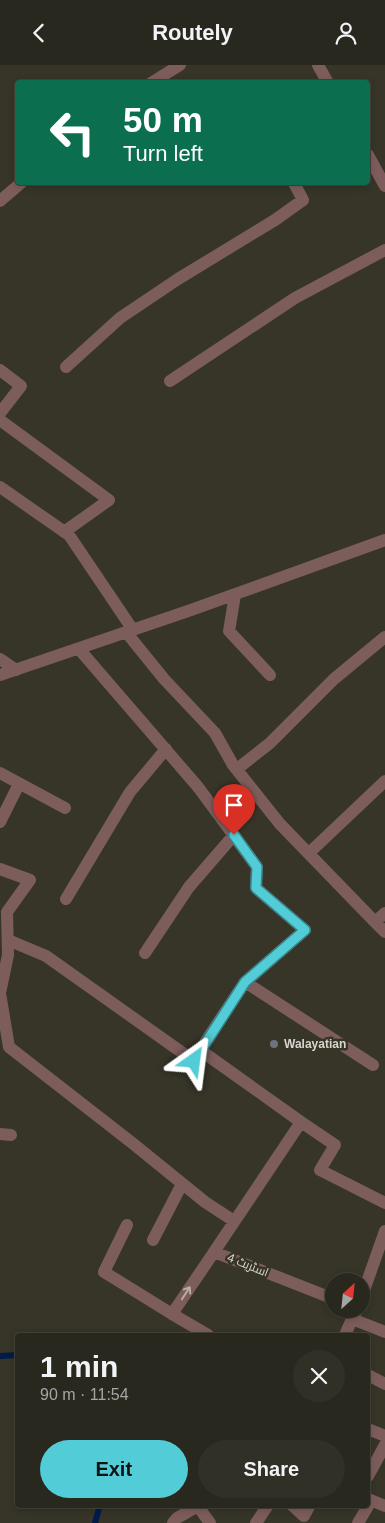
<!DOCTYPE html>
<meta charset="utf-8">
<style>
body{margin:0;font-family:Helvetica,Cairo,sans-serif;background:#313027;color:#f1f3f6;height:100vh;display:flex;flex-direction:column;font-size:19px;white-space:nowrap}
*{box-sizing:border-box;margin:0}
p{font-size:16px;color:#a5a6a4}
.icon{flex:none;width:28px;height:28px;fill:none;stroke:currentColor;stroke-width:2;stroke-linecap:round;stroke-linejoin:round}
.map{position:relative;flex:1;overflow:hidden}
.details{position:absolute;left:15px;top:1268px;width:355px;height:175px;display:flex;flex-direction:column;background:#29281e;border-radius:5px;box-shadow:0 2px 8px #0003,0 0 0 1px #45443c}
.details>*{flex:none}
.top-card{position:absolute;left:15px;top:15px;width:355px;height:105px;border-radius:5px;box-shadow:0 2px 8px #0003,0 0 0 1px #45443c;background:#0b6e4f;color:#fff;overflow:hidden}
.needle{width:32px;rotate:27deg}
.controls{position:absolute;left:325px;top:1208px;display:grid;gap:10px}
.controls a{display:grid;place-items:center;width:45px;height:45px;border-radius:50%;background:#29281e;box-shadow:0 2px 8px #0003,0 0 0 1px #45443c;font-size:25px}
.pin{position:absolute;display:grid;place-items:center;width:42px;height:42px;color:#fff;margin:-51px -21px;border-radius:50% 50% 50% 0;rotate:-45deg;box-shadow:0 0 5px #0007}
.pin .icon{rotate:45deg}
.me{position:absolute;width:55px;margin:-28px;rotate:31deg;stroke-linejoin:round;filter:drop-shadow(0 0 4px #0008)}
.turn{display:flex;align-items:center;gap:18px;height:105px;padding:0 25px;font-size:22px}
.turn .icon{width:65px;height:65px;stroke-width:2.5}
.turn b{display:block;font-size:35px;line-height:42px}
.round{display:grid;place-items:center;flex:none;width:52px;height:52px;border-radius:26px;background:#313027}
.overview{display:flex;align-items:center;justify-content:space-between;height:85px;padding:0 25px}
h1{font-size:30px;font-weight:700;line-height:38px}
.cta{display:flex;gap:10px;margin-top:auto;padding:10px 25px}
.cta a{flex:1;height:58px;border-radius:30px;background:#52ccd6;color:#111;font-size:20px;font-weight:700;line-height:58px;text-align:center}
.cta a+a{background:#313027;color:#f1f3f6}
header{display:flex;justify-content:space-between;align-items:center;height:65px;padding:0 25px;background:#29281e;font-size:22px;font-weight:700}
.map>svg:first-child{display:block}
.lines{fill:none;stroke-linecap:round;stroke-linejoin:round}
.stream{stroke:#011b4b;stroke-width:6}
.minor{stroke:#7d5d5c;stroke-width:12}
.oneway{stroke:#b8aca6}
.route-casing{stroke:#35858b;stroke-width:12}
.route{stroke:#52ccd6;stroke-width:9}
.worship-dot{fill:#6b7280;stroke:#373528;stroke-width:2}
.labels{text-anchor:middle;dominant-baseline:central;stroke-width:5;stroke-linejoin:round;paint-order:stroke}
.poi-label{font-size:12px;font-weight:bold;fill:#d7d6ce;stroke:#373528;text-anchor:start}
.street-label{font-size:12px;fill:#d7d6ce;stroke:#373528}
</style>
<header><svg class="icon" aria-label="back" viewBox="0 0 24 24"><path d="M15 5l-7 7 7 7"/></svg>Routely<svg class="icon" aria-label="person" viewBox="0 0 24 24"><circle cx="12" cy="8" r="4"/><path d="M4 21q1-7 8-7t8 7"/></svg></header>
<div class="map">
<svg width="385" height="1458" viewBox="0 0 385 1458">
<rect width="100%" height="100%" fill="#373528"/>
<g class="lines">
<!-- stream -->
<path class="stream" d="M0,1291L18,1290
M95,1458L100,1440"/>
<!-- minor -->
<path class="minor" d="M318,0L328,18
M151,18L180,0
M368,90L385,121
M0,136L21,118
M66,302L120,253L178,214L275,155L303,135L294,118
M0,305L21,321L0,348
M170,316L295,233L385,185
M0,355L109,435L64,467
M0,422L69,470L133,565
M235,530L229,566L270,610
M126,567L164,614L215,668L233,700L280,759L375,857
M79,584L198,722L257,802L256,823L305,865L245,917
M0,594L16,605
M0,610L191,545L385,475
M237,704L270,678L334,614L385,572
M0,708L65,743
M0,757L19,719
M309,788L385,716
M0,804L30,815L7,847L8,890L0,928L9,982L131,1077L205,1137L234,1156
M66,834L130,727L166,684
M385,848L375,857L385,867
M8,875L46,891L194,996L200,985
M145,888L189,822L234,770
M301,1057L335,1080L320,1105L385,1138
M0,1069L11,1070
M127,1160L104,1207L172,1249
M153,1175L182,1119
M214,1187L301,1057L200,985L245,917L373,1000
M361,1234L385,1166
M358,1244L352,1254L385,1267
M208,1270L172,1249L214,1187L334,1234
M345,1270L352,1254
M368,1310L385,1319
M368,1364L385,1371
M368,1411L385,1380
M368,1434L385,1441
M197,1440L210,1458
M292,1440L304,1451L310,1440
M173,1458L177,1453L198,1441
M256,1458L268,1440
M358,1458L371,1436"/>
</g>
<!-- one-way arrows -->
<defs><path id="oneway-shaft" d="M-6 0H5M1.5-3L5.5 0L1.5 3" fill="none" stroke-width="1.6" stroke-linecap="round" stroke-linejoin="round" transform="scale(1.25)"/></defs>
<use class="oneway" href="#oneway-shaft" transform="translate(186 1228) rotate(-57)"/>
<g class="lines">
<!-- route casing -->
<g class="route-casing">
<path id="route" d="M194,996L245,917L305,865L256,823L257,802L234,770"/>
</g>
<!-- route -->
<use href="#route" class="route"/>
</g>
<!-- markers -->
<circle class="worship-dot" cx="274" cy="979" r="5"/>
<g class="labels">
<!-- poi labels -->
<g class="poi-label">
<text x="284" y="979">Walayatian</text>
</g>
<!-- street labels -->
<g class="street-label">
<text transform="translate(248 1200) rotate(22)">اسٹریٹ 4</text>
</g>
</g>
</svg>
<div class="controls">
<a><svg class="needle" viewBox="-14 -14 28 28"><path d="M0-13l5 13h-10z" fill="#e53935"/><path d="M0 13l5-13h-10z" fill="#a5a6a4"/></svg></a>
</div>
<div class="pin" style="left:234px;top:770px;background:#d93025"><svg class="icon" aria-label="arrive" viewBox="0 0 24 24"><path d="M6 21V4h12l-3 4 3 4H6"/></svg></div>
<svg class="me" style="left:194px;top:996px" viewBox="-20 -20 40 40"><path d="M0-17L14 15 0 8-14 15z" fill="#52ccd6" stroke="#fff" stroke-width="4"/></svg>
<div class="top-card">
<div class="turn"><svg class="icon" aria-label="left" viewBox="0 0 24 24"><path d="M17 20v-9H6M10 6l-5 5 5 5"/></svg><div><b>50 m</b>Turn left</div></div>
</div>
<section class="details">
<div class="overview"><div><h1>1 min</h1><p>90 m · 11:54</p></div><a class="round"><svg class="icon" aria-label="close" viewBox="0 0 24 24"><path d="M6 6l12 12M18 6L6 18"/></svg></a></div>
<div class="cta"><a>Exit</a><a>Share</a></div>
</section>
</div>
